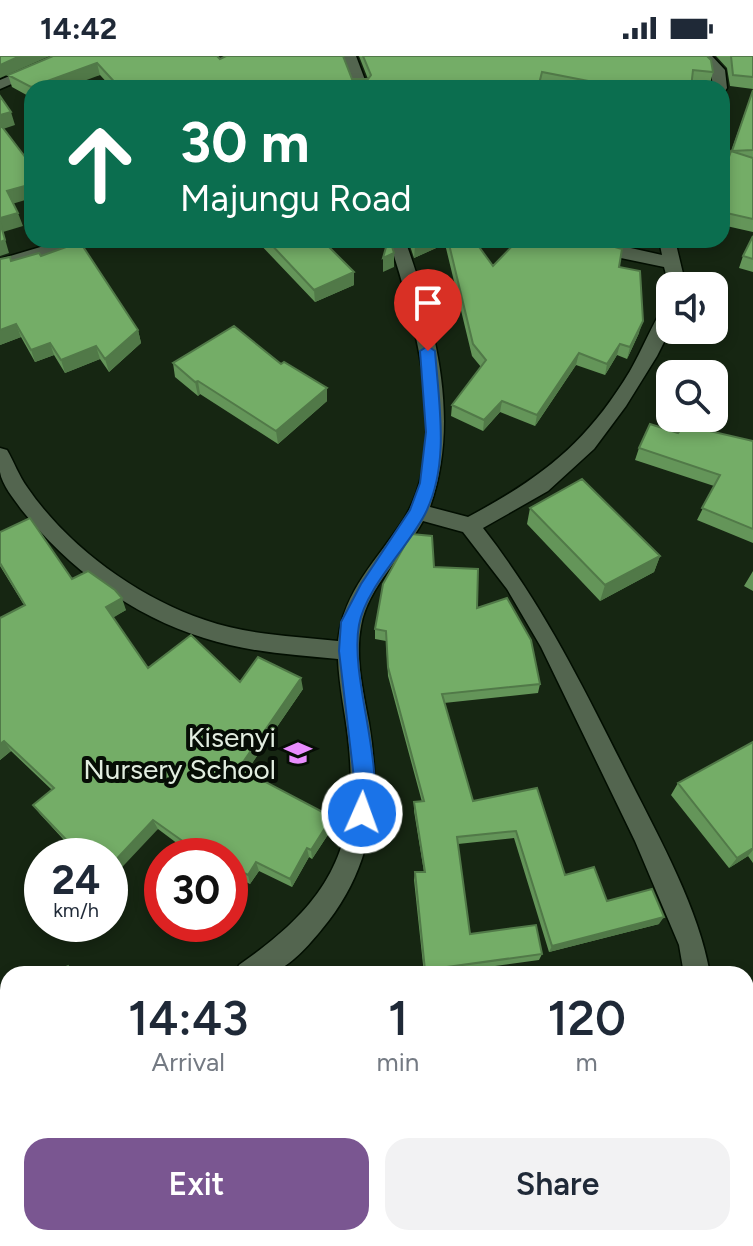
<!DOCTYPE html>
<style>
body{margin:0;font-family:Figtree,sans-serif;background:#f2f2f3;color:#1f2937;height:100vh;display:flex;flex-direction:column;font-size:30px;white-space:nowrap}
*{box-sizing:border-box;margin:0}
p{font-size:26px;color:#747a83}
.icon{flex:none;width:44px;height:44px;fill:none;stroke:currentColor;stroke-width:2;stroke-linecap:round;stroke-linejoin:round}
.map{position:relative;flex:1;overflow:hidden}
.details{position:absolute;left:0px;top:910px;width:754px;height:280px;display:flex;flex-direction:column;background:#fff;border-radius:24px 24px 0 0;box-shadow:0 4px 12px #0003}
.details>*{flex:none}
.guide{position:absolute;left:24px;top:24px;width:706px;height:168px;border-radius:24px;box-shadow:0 4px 12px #0003;background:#0b6e4f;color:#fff;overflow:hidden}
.tools{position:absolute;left:656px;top:216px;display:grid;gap:16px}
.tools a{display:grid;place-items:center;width:72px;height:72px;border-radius:16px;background:#fff;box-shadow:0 4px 12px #0003;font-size:40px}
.speed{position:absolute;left:24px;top:782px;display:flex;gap:16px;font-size:40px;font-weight:700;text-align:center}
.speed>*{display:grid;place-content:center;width:104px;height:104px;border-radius:50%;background:#fff;box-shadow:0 4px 12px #0003;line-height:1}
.speed small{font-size:20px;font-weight:400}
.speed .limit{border:12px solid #d22;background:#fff;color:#111}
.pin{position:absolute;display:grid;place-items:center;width:68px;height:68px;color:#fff;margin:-82px -34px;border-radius:50% 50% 50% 0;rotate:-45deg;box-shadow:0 0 8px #0007}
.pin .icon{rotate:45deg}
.me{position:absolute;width:88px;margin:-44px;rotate:2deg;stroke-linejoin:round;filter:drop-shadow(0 0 6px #0008)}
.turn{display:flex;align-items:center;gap:28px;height:168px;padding:0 24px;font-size:36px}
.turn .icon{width:104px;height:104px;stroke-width:2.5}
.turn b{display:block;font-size:56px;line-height:68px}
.eta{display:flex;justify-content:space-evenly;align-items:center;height:136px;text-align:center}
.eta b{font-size:48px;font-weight:600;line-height:56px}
.button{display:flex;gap:16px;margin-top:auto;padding:16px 24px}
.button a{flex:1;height:92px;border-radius:24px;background:#7a5691;color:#fff;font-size:32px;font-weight:600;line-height:92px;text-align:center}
.button a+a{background:#f2f2f3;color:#1f2937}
.status{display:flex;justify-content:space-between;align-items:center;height:56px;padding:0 40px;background:#fff;direction:ltr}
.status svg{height:22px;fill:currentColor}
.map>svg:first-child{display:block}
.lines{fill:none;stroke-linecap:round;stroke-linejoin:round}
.minor-casing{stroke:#020e01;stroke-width:3}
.minor{fill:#53654f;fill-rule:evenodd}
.wall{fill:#649559}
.shaded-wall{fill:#517948}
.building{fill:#74ad67;stroke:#517948;stroke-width:2}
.route{fill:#1a73e8;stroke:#114b97;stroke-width:2}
.labels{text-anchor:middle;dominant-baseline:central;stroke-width:8;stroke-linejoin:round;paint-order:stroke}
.poi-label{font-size:28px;fill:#e2ede0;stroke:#060d05;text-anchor:end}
</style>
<div class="status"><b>14:42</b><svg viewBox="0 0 49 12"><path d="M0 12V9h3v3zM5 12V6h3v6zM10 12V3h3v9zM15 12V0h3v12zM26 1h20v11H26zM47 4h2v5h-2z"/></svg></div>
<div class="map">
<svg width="753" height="1190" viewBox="0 0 753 1190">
<rect width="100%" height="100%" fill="#162612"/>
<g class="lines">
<!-- minor casing -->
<g class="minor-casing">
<path id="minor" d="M57,0H76L0,33V24Z
M342,0H356L368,32H354Z
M697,0H712L725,14L727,32L725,35L713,32L711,15Z
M64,184H90L88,188L0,215V203Z
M389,184H405C435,269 461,363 430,451L468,461C541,422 586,388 630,315C642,294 651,271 664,250L670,248V274L657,300L626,350L594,393L548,435L483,472C546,553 585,635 631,726C661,785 699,854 710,918H684L679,889L635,785L541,591L507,533L463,476L423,465C404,500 368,530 361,570C355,601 363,635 369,667C382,742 372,814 322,873C310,888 290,911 271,917C262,921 245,918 235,918L239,909C328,847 361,793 348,682C345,656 339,630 338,603C293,599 247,596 204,582C132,560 68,512 21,453C14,443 2,429 0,416C0,409 0,400 0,392L7,394C14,406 19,420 27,431C68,491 137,541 205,564C247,579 294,580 338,585C343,535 378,503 404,463C451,387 414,262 389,184Z
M569,184H595L662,199L659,184H675L686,230H670V233L664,211L616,201L571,188Z
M8,1041V1069L0,1072V1044Z
M746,1170L753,1177V1190H727L724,1182H746Z"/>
</g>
<!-- minor -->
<use href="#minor" class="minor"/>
</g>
<!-- wall -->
<path class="wall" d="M53,0L220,3L352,23H368L359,0H707L713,16L710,28L692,26L691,32H561L540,28L539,32H112L100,19L32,32V42L12,31L8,19Z
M716,0H753V33L730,30L727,12Z
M753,34V176L722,169V98L729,101Z
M753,180V216L739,212L743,200Z
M256,184H322L354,216V229L315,246Z
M408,184H474L493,210L619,211L639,277L627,303L617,299L605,319L576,309L535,370L500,356L483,375L451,360L452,349L481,311L472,300L445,188L414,202Z
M609,184H626L625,188Z
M41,200L138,274L141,287L109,316L100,303L65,317L54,299L35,306L21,281L0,289L11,205Z
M173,307L281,308L327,345L278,388L200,338L198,340L175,321Z
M678,377L753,385V487L697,464L714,430L635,404L639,392Z
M530,452L660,500L654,516L600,545L527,468Z
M0,476L72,523L126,554L113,561L148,612L240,626L303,633L246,716L333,771L312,803L309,801L292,831L259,815L250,828L230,818V800H194L158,773L75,796L40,758L33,749L52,734L11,695L0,704V562L24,549L0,510Z
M434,511L477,552L540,628L538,637L444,647L473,745L537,732L565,819L607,845L659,868L549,896L514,782L458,788L470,878L542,898L539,904L436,918H424L414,824L415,816H424L414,755V746H422L388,620L386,585L375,583V573Z
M753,515V535L744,530Z
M753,686V807L748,800L729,812L671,739L678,727Z"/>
<!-- shaded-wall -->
<path class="shaded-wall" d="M20,0H50L0,22V9Z
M97,7L100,19L65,32H32V35L31,31Z
M11,56L15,69L0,74V59Z
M32,128V142L12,148L7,135Z
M18,157L23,170L3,176L9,197L0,200V162Z
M427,184H445V188L414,202L415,190Z
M394,197V211L383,216V202Z
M354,216V229L315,246L314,234Z
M643,265L639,277L627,303L630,291Z
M16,268L21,281L0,289V274Z
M138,274L141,287L109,316L105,303Z
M50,287L54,299L35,306L31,294Z
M620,288L617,299L605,319L607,308Z
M96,290L100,303L65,317L61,304Z
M579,297L576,309L535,370L537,359Z
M198,325L200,338L198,340L195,326Z
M327,332V345L278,388L276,375Z
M502,345L500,356L483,375L484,364Z
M660,500L654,516L600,545L605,529Z
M122,542L126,554L111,563L106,551Z
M301,622L303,633L242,722L239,712Z
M4,685L11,695L0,704V688Z
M332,761L333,771L312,803L311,794Z
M153,764L158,773L110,824V810Z
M307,792L309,801L292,831L290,823Z
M753,792V794L748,800L729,812L737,802Z
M256,806L259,815L250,828L248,819Z
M664,861L659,868L549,896L552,890Z
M85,1182H91L92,1190H86Z"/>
<!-- building -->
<path class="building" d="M0,0H20L0,9Z
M53,0H217L220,3L226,0H343L352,23H368L371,19L363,0H707L711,4L713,16L693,14L691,32H604V28L542,16L538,32H120L97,7L31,31L8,19Z
M731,0H753V21L733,19Z
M753,34V94L732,95Z
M0,40L11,56L0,59Z
M0,68L32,110V128L7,135L18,157L0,162Z
M731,95L753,102V163L722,156V98L729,101Z
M0,166L5,184L0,186Z
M753,180V203L743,200Z
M267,184H322L354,216L314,234Z
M388,184H390L394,197L383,202Z
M412,184H427L415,190Z
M448,184H474L493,210L518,184H590L622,193L619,211L640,215L643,265L630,291L620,288L607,308L579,297L537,359L502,345L484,364L452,349L486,304L473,288Z
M80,186L138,274L105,303L96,290L61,304L50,287L31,294L16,268L0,274V203L10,201L11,205L39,197L41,200Z
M234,270L281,308L284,306L327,332L276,375L198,325L195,326L173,307Z
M650,368L678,377L684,369L753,385V473L702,452L720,419L639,392Z
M582,423L660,500L605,529L530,452Z
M30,462L72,523L88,515L115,534L122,542L106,551L148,612L191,579L240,626L258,601L301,622L239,712L332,761L311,794L307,792L290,823L256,806L248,819L230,810V800H209L191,791L153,764L110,810V800H71L77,795L33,749L54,732L4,685L0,688V562L25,549L0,507V476Z
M411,478L432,480L434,511L478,513L477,552L507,542L531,584L540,628L442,638L473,745L537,732L565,819L594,811L607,845L652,833L664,861L552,890L516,775L457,781L470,878L536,869L542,898L425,914L415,816H425L414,746L424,745L388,611L386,575L375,573L383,528Z
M753,686V792L737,802L678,727Z
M68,910L71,918H51Z
M8,937V975L0,947V941Z
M8,1117V1182H85L86,1190H0V1128Z
M353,1182H436L441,1190H357Z"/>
<!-- route -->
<path class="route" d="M428,290L435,295C439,349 450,409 425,458C407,493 366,531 359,569C349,623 389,719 369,763L362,766L355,763L352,757L355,731L339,595L341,566L361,528L410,454L420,427L426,376L420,295Z"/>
<!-- icons -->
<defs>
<g id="school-bare" transform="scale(2.16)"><path d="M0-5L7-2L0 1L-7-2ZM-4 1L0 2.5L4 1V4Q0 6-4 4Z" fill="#e98dfe" stroke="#060d05" stroke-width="2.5" paint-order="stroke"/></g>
</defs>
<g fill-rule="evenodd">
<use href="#school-bare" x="298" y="697"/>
</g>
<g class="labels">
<!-- poi labels -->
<g class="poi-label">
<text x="276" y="681">Kisenyi<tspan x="276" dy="32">Nursery School</tspan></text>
</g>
</g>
</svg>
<div class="tools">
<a><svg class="icon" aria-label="sound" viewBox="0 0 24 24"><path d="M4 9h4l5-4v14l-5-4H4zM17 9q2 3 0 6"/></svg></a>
<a><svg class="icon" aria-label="search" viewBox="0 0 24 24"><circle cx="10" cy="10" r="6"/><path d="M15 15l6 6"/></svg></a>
</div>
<div class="speed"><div>24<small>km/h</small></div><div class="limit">30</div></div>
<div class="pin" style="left:428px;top:295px;background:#d93025"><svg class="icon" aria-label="arrive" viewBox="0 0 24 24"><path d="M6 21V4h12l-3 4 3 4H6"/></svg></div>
<svg class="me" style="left:362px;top:757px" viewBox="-20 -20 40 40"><circle r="17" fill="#1a73e8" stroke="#fff" stroke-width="3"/><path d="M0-11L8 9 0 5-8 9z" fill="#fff"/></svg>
<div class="guide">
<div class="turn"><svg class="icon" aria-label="ahead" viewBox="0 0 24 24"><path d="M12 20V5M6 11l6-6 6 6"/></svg><div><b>30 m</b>Majungu Road</div></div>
</div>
<section class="details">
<div class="eta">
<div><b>14:43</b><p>Arrival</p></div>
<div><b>1</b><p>min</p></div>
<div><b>120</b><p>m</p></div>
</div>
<div class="button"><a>Exit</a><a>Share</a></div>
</section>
</div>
